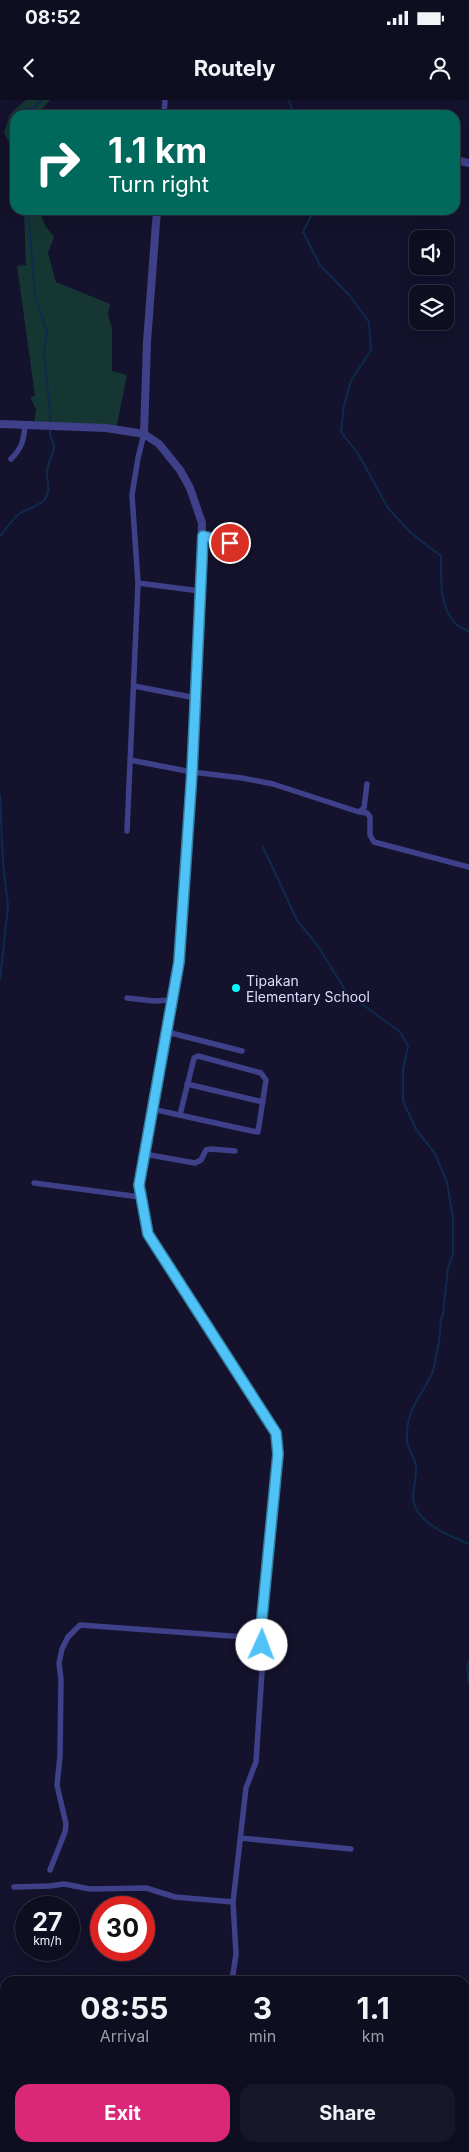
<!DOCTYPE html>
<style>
body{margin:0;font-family:Inter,sans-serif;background:#18172a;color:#f1f3f6;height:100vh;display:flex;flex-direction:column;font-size:19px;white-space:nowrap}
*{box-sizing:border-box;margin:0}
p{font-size:16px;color:#9b9ca5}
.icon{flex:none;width:28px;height:28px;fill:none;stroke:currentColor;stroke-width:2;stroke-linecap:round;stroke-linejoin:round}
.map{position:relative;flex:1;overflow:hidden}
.details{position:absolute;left:0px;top:1876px;width:470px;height:176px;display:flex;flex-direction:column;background:#0f0e21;border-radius:15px 15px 0 0;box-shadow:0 5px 20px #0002,0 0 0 1px #2f2e3f}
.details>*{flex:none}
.guide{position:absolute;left:10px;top:10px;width:450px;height:105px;border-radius:15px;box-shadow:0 5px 20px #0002,0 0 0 1px #2f2e3f;background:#00695c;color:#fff;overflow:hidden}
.fabs{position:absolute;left:409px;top:130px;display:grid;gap:10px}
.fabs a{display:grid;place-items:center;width:45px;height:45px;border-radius:10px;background:#0f0e21;box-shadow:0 5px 20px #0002,0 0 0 1px #2f2e3f;font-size:25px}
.speed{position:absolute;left:15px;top:1796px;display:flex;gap:10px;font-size:25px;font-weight:700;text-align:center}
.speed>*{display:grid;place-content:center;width:65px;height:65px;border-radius:50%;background:#0f0e21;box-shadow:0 5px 20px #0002,0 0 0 1px #2f2e3f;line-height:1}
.speed small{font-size:12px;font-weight:400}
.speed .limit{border:8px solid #d22;background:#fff;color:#111}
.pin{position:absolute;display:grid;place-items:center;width:42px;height:42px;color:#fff;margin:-21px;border:2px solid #fff;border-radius:50%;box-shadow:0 1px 5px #0007}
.me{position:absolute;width:55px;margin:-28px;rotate:2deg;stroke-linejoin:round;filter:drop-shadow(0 0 4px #0008)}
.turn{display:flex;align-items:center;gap:18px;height:105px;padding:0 15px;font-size:22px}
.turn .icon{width:65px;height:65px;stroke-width:2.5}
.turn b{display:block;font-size:35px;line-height:42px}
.eta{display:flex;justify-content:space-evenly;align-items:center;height:85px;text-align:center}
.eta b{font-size:30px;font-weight:700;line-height:35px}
.action{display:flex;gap:10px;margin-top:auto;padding:10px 15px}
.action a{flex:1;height:58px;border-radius:15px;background:#db2777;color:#fff;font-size:20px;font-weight:700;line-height:58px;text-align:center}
.action a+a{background:#18172a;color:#f1f3f6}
.status{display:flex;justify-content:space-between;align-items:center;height:35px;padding:0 25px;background:#0f0e21;direction:ltr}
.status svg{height:14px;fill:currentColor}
header{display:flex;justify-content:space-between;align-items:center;height:65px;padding:0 15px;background:#0f0e21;font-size:22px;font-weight:700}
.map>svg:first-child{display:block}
.green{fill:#153632}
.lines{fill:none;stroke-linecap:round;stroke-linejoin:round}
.stream{stroke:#0e2b4e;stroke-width:2}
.river{stroke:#0e2b4e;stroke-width:12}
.minor{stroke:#3e418a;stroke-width:5.5}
.tertiary{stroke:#3e418a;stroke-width:8}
.route-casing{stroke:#337fa1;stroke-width:12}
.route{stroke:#4fc3f7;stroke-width:9}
.poi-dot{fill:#0df6fb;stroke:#14122c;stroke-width:2}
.labels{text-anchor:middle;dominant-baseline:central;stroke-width:4;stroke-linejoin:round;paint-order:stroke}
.poi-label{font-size:14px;fill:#deddfe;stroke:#14122c;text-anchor:start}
</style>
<div class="status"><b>08:52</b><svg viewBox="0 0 49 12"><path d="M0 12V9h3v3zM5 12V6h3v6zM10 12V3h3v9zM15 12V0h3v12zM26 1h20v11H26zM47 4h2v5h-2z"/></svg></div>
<header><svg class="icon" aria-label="back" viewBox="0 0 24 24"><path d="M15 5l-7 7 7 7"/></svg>Routely<svg class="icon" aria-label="person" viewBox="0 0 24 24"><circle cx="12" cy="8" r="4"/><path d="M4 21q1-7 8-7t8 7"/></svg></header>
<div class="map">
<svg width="469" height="2052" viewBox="0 0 469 2052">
<rect width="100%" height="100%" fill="#14122c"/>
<!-- green -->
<path class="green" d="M26,0H50L37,15H15L14,61L13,50L4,33L10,14Z
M24,110H50L42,117C44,126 49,129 54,137L48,153L56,182L110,204L108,215L112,228V271L127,275L116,330L34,324L36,309L30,297L35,296L17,166L26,165Z"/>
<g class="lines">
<!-- stream -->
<path class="stream" d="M289,0L294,15
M23,15L26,9L34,8L41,0
M28,110L35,195L47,232L44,252L51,325
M314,110L303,132L320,165L350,196L369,222L371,250L351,281L344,305L341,332L359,355L388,408L411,433L441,456C441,477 439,508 456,524C459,527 465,529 469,532
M0,436C6,429 11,421 18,415C26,408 38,408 45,399C51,390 47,383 47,373C47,359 60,350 50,336V329
M0,695L3,763L8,806L0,879
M263,747L297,820L318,846L347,893L400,932L408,946L403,969V1001L417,1031L434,1052L447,1082L453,1119V1154L448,1168L443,1215C439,1222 441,1226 440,1233C440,1238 434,1267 433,1271C422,1297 405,1309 407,1341C408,1350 415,1357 416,1366C417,1377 413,1387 413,1397C414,1422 449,1436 469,1444
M469,1562L467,1568L469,1582
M104,2048L108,2052"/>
<!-- river -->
<path class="river" d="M0,2024L5,2040"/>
<!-- minor -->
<path class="minor" d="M164,15L165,0
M11,359C22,348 24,340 25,324
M203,436L243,447
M138,483L200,491
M134,586L196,598
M130,660L192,672L242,678L273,684L359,712L364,708L367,684
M359,712L367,713L370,717V735L374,742L469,767
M127,731L138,483L132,395L138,358L144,334
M127,898L154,901L172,900
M167,932L242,951
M187,984L263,1002
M152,1009L252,1031L258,1032L266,980L261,973L198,956L194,958L180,1015
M144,1054L195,1063L201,1060L206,1050L211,1049L235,1051
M34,1083L140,1097
M240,1738L351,1749
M50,1770L65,1732L66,1724L57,1685L60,1656L61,1579L59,1563L62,1549L68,1537L80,1525L260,1538L262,1571L256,1662L246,1688L233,1802L236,1854L232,1881
M14,1787L50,1786L64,1784L90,1789L146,1788L175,1797L233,1802
M319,2048L320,2052
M387,2052L388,2048"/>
<!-- tertiary -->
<path class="tertiary" d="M455,60L469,63
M0,324L106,328L144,334L159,344L180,370L190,388L202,423L196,598L179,862L139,1085L148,1134L276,1333L278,1355L260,1538
M144,334L147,242L157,110"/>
</g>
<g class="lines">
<!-- route casing -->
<g class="route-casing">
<path id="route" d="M230,443L203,436L192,672L179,862L139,1085L148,1134L276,1333L278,1354L260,1538L262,1545"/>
</g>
<!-- route -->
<use href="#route" class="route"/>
</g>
<!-- markers -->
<circle class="poi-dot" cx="236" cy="888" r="5"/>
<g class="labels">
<!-- poi labels -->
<g class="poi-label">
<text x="246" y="880">Tipakan<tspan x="246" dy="16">Elementary School</tspan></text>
</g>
</g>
</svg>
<div class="fabs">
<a><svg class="icon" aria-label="sound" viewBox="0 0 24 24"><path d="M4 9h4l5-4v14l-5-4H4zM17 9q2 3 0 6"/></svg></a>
<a><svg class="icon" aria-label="layers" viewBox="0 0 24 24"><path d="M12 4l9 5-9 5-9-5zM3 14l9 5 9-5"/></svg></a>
</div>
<div class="speed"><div>27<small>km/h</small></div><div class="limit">30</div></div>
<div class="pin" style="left:230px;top:443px;background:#d93025"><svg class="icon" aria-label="arrive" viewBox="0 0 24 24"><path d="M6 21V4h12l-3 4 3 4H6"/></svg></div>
<svg class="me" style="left:262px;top:1545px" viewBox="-20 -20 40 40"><circle r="19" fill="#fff"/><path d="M0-13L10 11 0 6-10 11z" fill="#4fc3f7"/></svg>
<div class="guide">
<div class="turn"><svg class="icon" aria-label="right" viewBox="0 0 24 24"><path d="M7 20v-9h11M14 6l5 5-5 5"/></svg><div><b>1.1 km</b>Turn right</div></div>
</div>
<section class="details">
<div class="eta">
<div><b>08:55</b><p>Arrival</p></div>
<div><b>3</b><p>min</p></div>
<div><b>1.1</b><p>km</p></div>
</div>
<div class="action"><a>Exit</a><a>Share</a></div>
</section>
</div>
